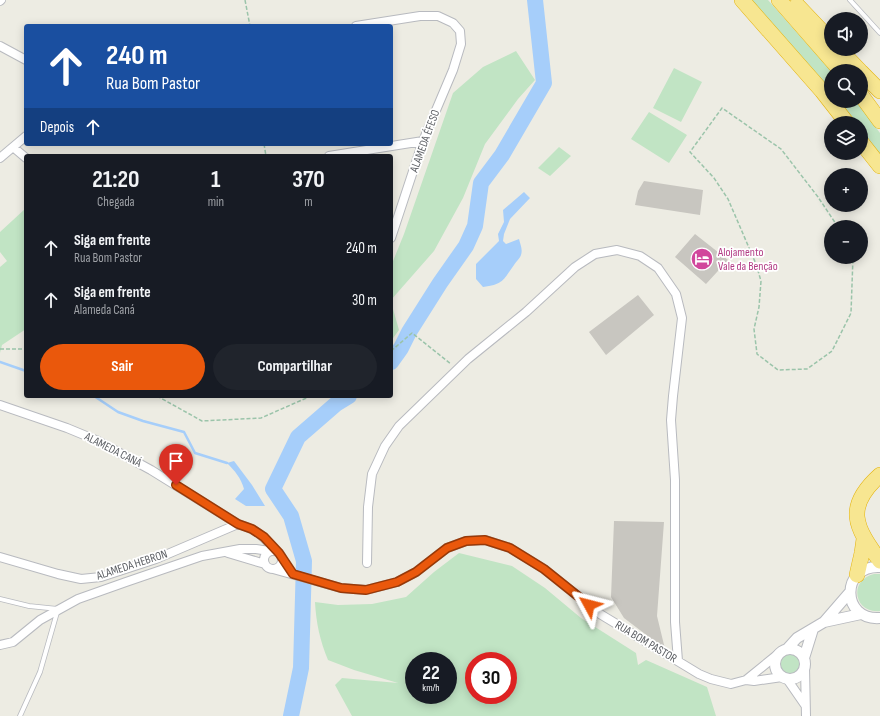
<!DOCTYPE html>
<html lang="pt">
<meta charset="utf-8">
<style>
body{margin:0;font-family:"Sofia Sans Condensed",sans-serif;background:#20242c;color:#f1f3f6;height:100vh;display:flex;flex-direction:column;font-size:15px;white-space:nowrap}
*{box-sizing:border-box;margin:0}
p{font-size:13px;color:#9ea1a6}
.icon{flex:none;width:22px;height:22px;fill:none;stroke:currentColor;stroke-width:2;stroke-linecap:round;stroke-linejoin:round}
.map{position:relative;flex:1;overflow:hidden}
.sheet{position:absolute;left:24px;top:154px;width:369px;height:244px;display:flex;flex-direction:column;background:#171b24;border-radius:4px;box-shadow:0 2px 10px #0003}
.sheet>*{flex:none}
.guide{position:absolute;left:24px;top:24px;width:369px;height:122px;border-radius:4px;box-shadow:0 2px 10px #0003;background:#1a4fa0;color:#fff;overflow:hidden}
.buttons{position:absolute;left:824px;top:12px;display:grid;gap:8px}
.buttons a{display:grid;place-items:center;width:44px;height:44px;border-radius:50%;background:#171b24;box-shadow:0 2px 10px #0003;font-size:20px}
.speed{position:absolute;left:405px;top:652px;display:flex;gap:8px;font-size:20px;font-weight:700;text-align:center}
.speed>*{display:grid;place-content:center;width:52px;height:52px;border-radius:50%;background:#171b24;box-shadow:0 2px 10px #0003;line-height:1}
.speed small{font-size:10px;font-weight:400}
.speed .limit{border:6px solid #d22;background:#fff;color:#111}
.pin{position:absolute;display:grid;place-items:center;width:34px;height:34px;color:#fff;margin:-41px -17px;border-radius:50% 50% 50% 0;rotate:-45deg;box-shadow:0 0 4px #0007}
.pin .icon{rotate:45deg}
.me{position:absolute;width:44px;margin:-22px;rotate:308deg;stroke-linejoin:round;filter:drop-shadow(0 0 3px #0008)}
.turn{display:flex;align-items:center;gap:14px;height:84px;padding:0 16px;font-size:18px}
.turn .icon{width:52px;height:52px;stroke-width:2.5}
.turn b{display:block;font-size:28px;line-height:34px}
.then{display:flex;align-items:center;height:38px;padding:0 16px;background:#0003;gap:8px;font-size:15px}
.eta{display:flex;justify-content:space-evenly;align-items:center;height:68px;text-align:center}
.eta b{font-size:24px;font-weight:700;line-height:28px}
.action{display:flex;gap:8px;margin-top:auto;padding:8px 16px}
.action a{flex:1;height:46px;border-radius:24px;background:#ea580c;color:#fff;font-size:16px;font-weight:700;line-height:46px;text-align:center}
.action a+a{background:#20242c;color:#f1f3f6}
ul{padding:0;list-style:none}
li{display:flex;align-items:center;gap:12px;height:52px;padding:0 16px}
li div{flex:1}
li b{display:block;font-size:15px}
li em{font-style:normal}
.map>svg:first-child{display:block}
.green{fill:#c1e4c4;fill-rule:evenodd}
.water{fill:#a6cefa}
.lines{fill:none;stroke-linecap:round;stroke-linejoin:round}
.stream{stroke:#a6cefa;stroke-width:2.5}
.river{stroke:#a6cefa;stroke-width:16}
.building{fill:#c8c6c0}
.service-casing{stroke:#b8babf;stroke-width:5.5}
.minor-casing{stroke:#b8babf;stroke-width:10}
.tertiary-casing{stroke:#b8babf;stroke-width:12}
.motorway-casing{stroke:#e4b30d;stroke-width:16}
.path{stroke:#9bc4aa;stroke-width:1.5;stroke-dasharray:4 2;stroke-linecap:butt}
.service{stroke:#fff;stroke-width:4}
.minor{stroke:#fff;stroke-width:8}
.tertiary{stroke:#fff;stroke-width:10}
.motorway{stroke:#f7e691;stroke-width:15}
.route-casing{stroke:#983908;stroke-width:10}
.route{stroke:#ea580c;stroke-width:7}
.labels{text-anchor:middle;dominant-baseline:central;stroke-width:3.5;stroke-linejoin:round;paint-order:stroke}
.street-label{font-size:12px;fill:#5b5e63;stroke:#fff}
.hotel-label{font-size:12px;fill:#b23c85;stroke:#fff;text-anchor:start}
</style>
<div class="map">
<svg width="880" height="716" viewBox="0 0 880 716">
<rect width="100%" height="100%" fill="#edece3"/>
<!-- green -->
<path class="green" d="M751,0H768L831,71V91Z
M516,51L535,80L518,99L485,144L463,198L434,251L391,300V266L404,234L453,93L483,67Z
M674,68L702,82L681,122L653,108Z
M840,101H856L880,133V155L861,129V123H856Z
M649,112L687,135L669,163L631,139Z
M559,147L571,156L550,176L538,168Z
M26,208V329L2,345L0,353V267L7,261L0,252V232Z
M391,302L399,330L391,341Z
M459,553L512,566L545,588L581,618L636,653L638,665L646,660L707,687L716,716H352L335,685L342,678L398,683L354,670L328,660C320,641 316,622 315,602L338,605L372,604L406,597L434,572ZM414,661H448V695H414ZM474,661H508V695H474Z
M874,574H880V611C854,614 848,580 874,574Z
M780 664a10 10 0 1 1 20 0a10 10 0 1 1-20 0Z"/>
<!-- water -->
<path class="water" d="M524,192L530,198L510,219L504,234L503,241L506,244L519,239C520,244 523,249 521,255C520,258 516,262 514,265C503,280 504,284 483,287L476,279V264L499,241L498,234L504,222L503,210Z
M234,461L252,485L265,506H246L235,499L244,489C241,478 235,471 227,463Z"/>
<g class="lines">
<!-- stream -->
<path class="stream" d="M0,362L26,371
M94,396L118,412L143,421L184,432L195,453L227,463"/>
<!-- river -->
<path class="river" d="M391,362L401,348L409,332L440,283L466,246L475,226L481,183L502,155L544,83L535,0
M291,716L301,668L304,561L291,516L273,489L298,437L336,404L349,396"/>
</g>
<!-- building -->
<path class="building" d="M644,181L703,190L700,215L635,205L638,191Z
M695,234L728,260L706,284L675,257Z
M638,295L654,315L606,355L589,332Z
M614,521L664,522L657,616L665,649L624,618L611,597Z"/>
<g class="lines">
<!-- service casing -->
<g class="service-casing">
<path id="service" d="M850,0L880,33
M0,599L29,606L58,609L40,672L20,716"/>
</g>
<!-- minor casing -->
<g class="minor-casing">
<path id="minor" d="M0,1L1,0
M356,26L420,16H438L453,23L460,31L461,44L453,70L423,141L391,238
M0,46L26,60
M13,147L26,158
M329,156L423,141
M0,158L26,136
M0,405L67,428L96,440L151,470L238,524C258,530 263,536 276,551
M264 560a9 9 0 1 1 18 0a9 9 0 1 1-18 0Z
M228,553L265,564
M0,557L58,574L81,579L101,577L156,559L238,524
M367,563L368,507L372,474L385,446L399,426L468,359L526,312L575,267L595,254L617,250L640,256L658,268L676,294L682,318L673,396L671,420L675,480V622L678,661
M273,569L341,588L366,590L397,582L416,572L447,548L466,541L485,540L510,548L544,569L600,614L699,674L711,679L731,684L746,680L754,681L782,677
M0,645L13,642L40,620L78,599L126,582L202,556L240,549H256L269,551
M805,667L806,716
M787,679L805,705
M746,680L778,654"/>
</g>
<!-- tertiary casing -->
<g class="tertiary-casing">
<path id="tertiary" d="M880,567C840,565 841,621 880,618
M824,622L861,614
M775 664a15 15 0 1 1 30 0a15 15 0 1 1-30 0Z
M787,649L797,638L824,622L850,592
M804,658L813,629"/>
</g>
<!-- motorway casing -->
<g class="motorway-casing">
<path id="motorway" d="M742,0L822,91L847,123
M779,0L841,71
M797,5L831,41
M839,49L860,71
M861,72L880,91
M861,95L880,121
M861,142L880,166
M880,475C844,507 855,527 880,561
M857,575L862,553L864,539"/>
</g>
<!-- path -->
<path class="path" d="M245,0L250,26
M264,144L266,156
M838,227L818,197L781,149L722,108L690,152L714,178L728,199L756,264L761,281L759,307L754,329L757,354L778,370L807,369L832,351L851,313L853,257
M0,349H26
M391,351L412,333L451,364
M157,396L202,421L261,418L311,396"/>
<!-- service -->
<use href="#service" class="service"/>
<!-- minor -->
<use href="#minor" class="minor"/>
<!-- tertiary -->
<use href="#tertiary" class="tertiary"/>
<!-- motorway -->
<use href="#motorway" class="motorway"/>
</g>
<g class="lines">
<!-- route casing -->
<g class="route-casing">
<path id="route" d="M176,485L238,524L252,529L264,537L279,553L293,574L341,588L366,590L397,582L416,572L447,548L466,541L485,540L510,548L544,569L589,605"/>
</g>
<!-- route -->
<use href="#route" class="route"/>
</g>
<!-- icons -->
<defs>
<g id="hotel-disc" transform="scale(1.15)"><circle r="9.5" fill="#d1479c" stroke="#fff"/><path d="M-6-4.5h1.5V1H6V5H4.5V3h-9V5H-6ZM-4 0a1.8 1.8 0 1 1 3.6 0ZM.5 0V-2.5h3Q6-2.5 6 0Z" fill="#fff"/></g>
</defs>
<g fill-rule="evenodd">
<use href="#hotel-disc" x="702" y="259"/>
</g>
<g class="labels">
<!-- street labels -->
<g class="street-label">
<text transform="translate(425 141) rotate(-70)">ALAMEDA ÉFESO</text>
<text transform="translate(113 450) rotate(27)">ALAMEDA CANÁ</text>
<text transform="translate(132 565) rotate(-18)">ALAMEDA HEBRON</text>
<text transform="translate(646 642) rotate(31)">RUA BOM PASTOR</text>
</g>
<!-- hotel labels -->
<g class="hotel-label">
<text x="718" y="252">Alojamento<tspan x="718" dy="14">Vale da Benção</tspan></text>
</g>
</g>
</svg>
<div class="buttons">
<a><svg class="icon" aria-label="sound" viewBox="0 0 24 24"><path d="M4 9h4l5-4v14l-5-4H4zM17 9q2 3 0 6"/></svg></a>
<a><svg class="icon" aria-label="search" viewBox="0 0 24 24"><circle cx="10" cy="10" r="6"/><path d="M15 15l6 6"/></svg></a>
<a><svg class="icon" aria-label="layers" viewBox="0 0 24 24"><path d="M12 4l9 5-9 5-9-5zM3 14l9 5 9-5"/></svg></a>
<a>+</a>
<a>−</a>
</div>
<div class="speed"><div>22<small>km/h</small></div><div class="limit">30</div></div>
<div class="pin" style="left:176px;top:485px;background:#d93025"><svg class="icon" aria-label="arrive" viewBox="0 0 24 24"><path d="M6 21V4h12l-3 4 3 4H6"/></svg></div>
<svg class="me" style="left:589px;top:605px" viewBox="-20 -20 40 40"><path d="M0-17L14 15 0 8-14 15z" fill="#ea580c" stroke="#fff" stroke-width="4"/></svg>
<div class="guide">
<div class="turn"><svg class="icon" aria-label="ahead" viewBox="0 0 24 24"><path d="M12 20V5M6 11l6-6 6 6"/></svg><div><b>240 m</b>Rua Bom Pastor</div></div>
<div class="then">Depois<svg class="icon" aria-label="ahead" viewBox="0 0 24 24"><path d="M12 20V5M6 11l6-6 6 6"/></svg></div>
</div>
<section class="sheet">
<div class="eta">
<div><b>21:20</b><p>Chegada</p></div>
<div><b>1</b><p>min</p></div>
<div><b>370</b><p>m</p></div>
</div>
<ul>
<li><svg class="icon" aria-label="ahead" viewBox="0 0 24 24"><path d="M12 20V5M6 11l6-6 6 6"/></svg><div><b>Siga em frente</b><p>Rua Bom Pastor</p></div><em>240 m</em></li>
<li><svg class="icon" aria-label="ahead" viewBox="0 0 24 24"><path d="M12 20V5M6 11l6-6 6 6"/></svg><div><b>Siga em frente</b><p>Alameda Caná</p></div><em>30 m</em></li>
</ul>
<div class="action"><a>Sair</a><a>Compartilhar</a></div>
</section>
</div>
